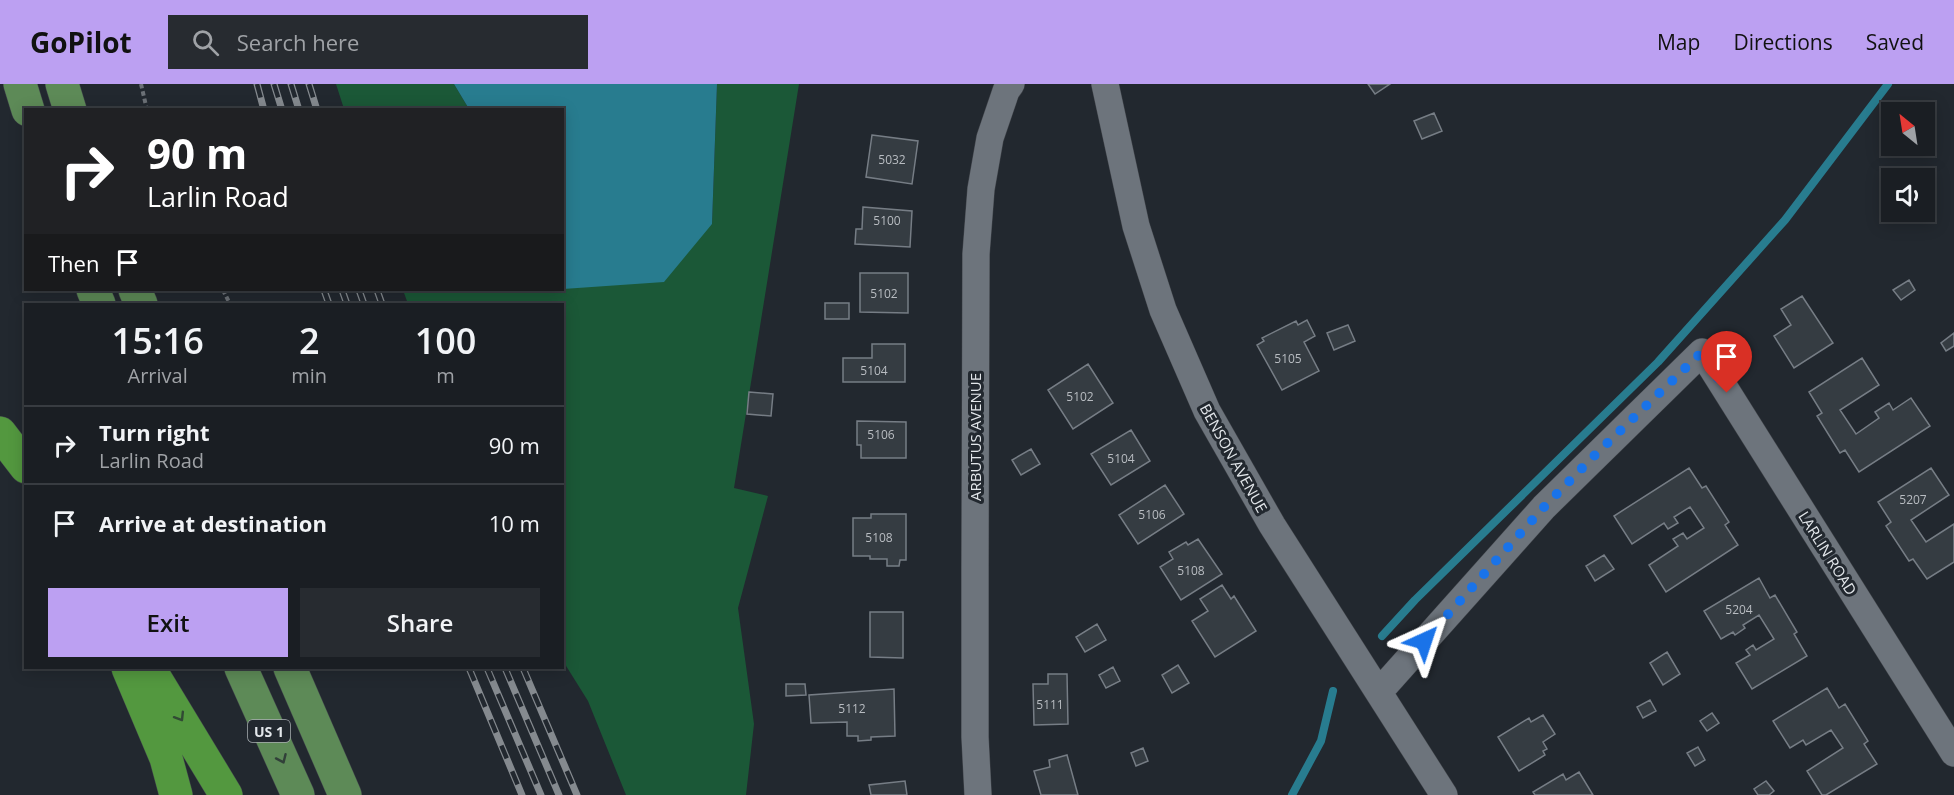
<!DOCTYPE html>
<style>
body{margin:0;font-family:"Open Sans",sans-serif;background:#272b30;color:#f1f3f6;height:100vh;display:flex;flex-direction:column;font-size:22px;white-space:nowrap}
*{box-sizing:border-box;margin:0}
p{font-size:20px;color:#9fa2a6}
.icon{flex:none;width:33px;height:33px;fill:none;stroke:currentColor;stroke-width:2;stroke-linecap:round;stroke-linejoin:round}
.map{position:relative;flex:1;overflow:hidden}
.panel{position:absolute;left:24px;top:219px;width:540px;height:366px;display:flex;flex-direction:column;background:#1a1e23;border-radius:0px;box-shadow:0 3px 15px #0003,0 0 0 2px #383c41}
.panel>*{flex:none}
.banner{position:absolute;left:24px;top:24px;width:540px;height:183px;border-radius:0px;box-shadow:0 3px 15px #0003,0 0 0 2px #383c41;background:#202124;color:#fff;overflow:hidden}
.needle{width:39px;rotate:330deg}
.tools{position:absolute;left:1881px;top:18px;display:grid;gap:12px}
.tools a{display:grid;place-items:center;width:54px;height:54px;border-radius:0px;background:#1a1e23;box-shadow:0 3px 15px #0003,0 0 0 2px #383c41;font-size:30px}
.pin{position:absolute;display:grid;place-items:center;width:51px;height:51px;color:#fff;margin:-62px -26px;border-radius:50% 50% 50% 0;rotate:-45deg;box-shadow:0 0 6px #0007}
.pin .icon{rotate:45deg}
.me{position:absolute;width:66px;margin:-33px;rotate:42deg;stroke-linejoin:round;filter:drop-shadow(0 0 4px #0008)}
.turn{display:flex;align-items:center;gap:21px;height:126px;padding:0 24px;font-size:27px}
.turn .icon{width:78px;height:78px;stroke-width:2.5}
.turn b{display:block;font-size:42px;line-height:51px}
.then{display:flex;align-items:center;height:57px;padding:0 24px;background:#0003;gap:12px;font-size:22px}
.eta{display:flex;justify-content:space-evenly;align-items:center;height:102px;text-align:center}
.eta b{font-size:36px;font-weight:600;line-height:42px}
.button{display:flex;gap:12px;margin-top:auto;padding:12px 24px}
.button a{flex:1;height:69px;border-radius:0px;background:#bca0f2;color:#111;font-size:24px;font-weight:600;line-height:69px;text-align:center}
.button a+a{background:#272b30;color:#f1f3f6}
ul{padding:0;list-style:none}
li{display:flex;align-items:center;gap:18px;height:78px;padding:0 24px;border-top:2px solid #383c41}
li div{flex:1}
li b{display:block;font-size:22px}
li em{font-style:normal}
header{display:flex;align-items:center;gap:36px;box-sizing:border-box;height:84px;padding:0 30px;background:#bca0f2;color:#111}
header strong{font-size:28px}
nav{display:flex;gap:33px;margin-inline-start:auto;font-size:21px}
.search{width:420px;height:54px;background:#272b30;display:flex;align-items:center;gap:15px;box-sizing:border-box;padding:0 21px;border-radius:0px;color:#9fa2a6;font-size:22px}
.map>svg:first-child{display:block}
.green{fill:#1b5837}
.water{fill:#287c8f}
.lines{fill:none;stroke-linecap:round;stroke-linejoin:round}
.stream{stroke:#287c8f;stroke-width:8}
.building{fill:#353c42;stroke:#767d85;stroke-width:1.5}
.minor-casing{stroke:#40444a;stroke-width:28}
.major-casing{stroke:#40444a;stroke-width:34}
.highway-casing{stroke:#40444a;stroke-width:34}
.path{stroke:#6b7076;stroke-width:4;stroke-dasharray:4.5 3;stroke-linecap:butt}
.minor{stroke:#6d747c;stroke-width:27}
.major{stroke:#5d8a57;stroke-width:33}
.highway{stroke:#53983f;stroke-width:33}
.rail-casing{stroke:#858a8f;stroke-width:7}
.rail{stroke:#22282f;stroke-width:4.5;stroke-dasharray:14;stroke-linecap:butt}
.oneway{stroke:#314a34}
.oneway2{stroke:#314039}
.route{stroke:#1a73e8;stroke-width:10;stroke-dasharray:0 18}
.labels{text-anchor:middle;dominant-baseline:central;stroke-width:6;stroke-linejoin:round;paint-order:stroke}
.number-label{font-size:12px;fill:#b8bcc1}
.shield{fill:#22282f;stroke:#a9aeb3;stroke-width:1.5}
.shield-label{font-size:14px;font-weight:bold;fill:#e3e7eb}
.street-label{font-size:15px;fill:#e3e7eb;stroke:#22282f}
</style>
<header>
<strong>GoPilot</strong>
<div class="search"><svg class="icon" aria-label="search" viewBox="0 0 24 24"><circle cx="10" cy="10" r="6"/><path d="M15 15l6 6"/></svg>Search here</div>
<nav><a>Map</a><a>Directions</a><a>Saved</a></nav>
</header>
<div class="map">
<svg width="1954" height="711" viewBox="0 0 1954 711">
<rect width="100%" height="100%" fill="#22282f"/>
<!-- green -->
<path class="green" d="M336,0H454L469,25H344Z
M717,0H799L734,404L768,412L738,524L754,640L746,711H626L588,617L563,577L562,220H408L403,206H525L528,207L562,206L712,140Z"/>
<!-- water -->
<path class="water" d="M454,0H717L712,140L664,198L563,205L562,26L469,25Z"/>
<g class="lines">
<!-- stream -->
<path class="stream" d="M1382,552L1415,516L1658,278L1785,136L1888,0
M1292,711L1321,657L1333,607"/>
</g>
<!-- building -->
<path class="building" d="M1368,0H1390L1375,10Z
M1434,29L1442,47L1422,55L1414,37Z
M872,51L918,57L912,100L866,93Z
M863,123L912,127L910,163L855,160L856,145H862Z
M860,189H908V229L860,228Z
M1909,196L1915,206L1901,216L1893,206Z
M1802,212L1833,259L1794,284L1774,252L1791,241L1781,225Z
M825,219H849V235H825Z
M1307,236L1315,252L1304,258L1319,287L1282,306L1257,261L1264,257L1262,254L1296,237L1298,241Z
M1348,241L1355,257L1334,266L1327,249Z
M1954,249V262L1946,267L1941,259Z
M872,260H905V298H843V274H872Z
M1862,274L1879,301L1840,326L1856,350L1879,334L1875,328L1889,319L1893,326L1911,314L1930,342L1859,388L1845,366L1840,369L1817,332L1822,329L1809,308Z
M1088,280L1113,319L1073,345L1048,306Z
M749,308L773,310L771,332L747,330Z
M857,337L906,338V374H861V361H857Z
M1131,346L1150,377L1111,401L1091,370Z
M1031,365L1040,380L1021,391L1012,376Z
M1689,384L1702,404L1706,402L1729,438L1725,441L1738,461L1666,508L1649,481L1678,462L1673,455L1683,449L1687,455L1704,444L1690,423L1674,433L1678,439L1668,445L1664,439L1632,460L1614,432Z
M1931,384L1949,411L1911,436L1926,458L1954,440V478L1927,495L1913,475L1909,477L1886,442L1891,438L1878,418Z
M1165,401L1184,430L1138,460L1119,431Z
M871,430H906V476H900L899,482H887V475H870V472H853V434H871Z
M1198,455L1222,490L1181,516L1160,483L1173,475L1169,468L1186,458L1188,461Z
M1604,471L1614,485L1595,497L1586,482Z
M1759,494L1770,514L1775,511L1797,548L1794,550L1807,572L1752,605L1736,579L1750,571L1746,566L1753,561L1756,566L1774,555L1759,531L1743,541L1745,544L1735,551L1733,548L1721,555L1704,527Z
M1222,501L1231,515L1234,512L1256,547L1215,573L1192,537L1208,527L1200,515Z
M870,528H903V574L870,573Z
M1097,540L1106,556L1085,568L1076,553Z
M1667,568L1680,590L1663,601L1650,579Z
M1178,581L1189,599L1172,609L1162,591Z
M1113,583L1120,597L1106,604L1099,591Z
M1048,590H1067L1068,640L1034,641L1033,600H1048Z
M786,600H805L806,611L786,612Z
M1827,604L1839,624L1845,620L1868,657L1864,660L1877,680L1826,711H1822L1807,687L1843,664L1831,646L1806,661L1803,656L1790,664L1773,637Z
M894,605L895,652L871,653V656L858,657V652H847V638L811,639L809,611Z
M1650,616L1656,627L1643,634L1637,623Z
M1712,629L1719,639L1707,647L1700,637Z
M1543,631L1555,650L1543,658L1547,665L1543,667L1545,671L1519,687L1498,653L1529,634L1531,638Z
M1698,663L1705,676L1695,682L1687,669Z
M1143,664L1148,677L1136,682L1131,669Z
M1067,671L1078,711H1041L1034,687L1050,683L1049,676Z
M1579,688L1593,711H1535L1533,708L1563,690L1566,696Z
M905,697L907,711H871L869,701Z
M1766,697L1774,707L1769,711H1758L1754,705Z"/>
<g class="lines">
<!-- minor casing -->
<g class="minor-casing">
<path id="minor" d="M1105,0L1136,142L1163,226L1207,327L1272,441L1444,711
M1379,608L1544,423L1702,268L1954,669
M978,711L975,653V483L976,170L981,105L990,54L1006,7L1011,0"/>
</g>
<!-- major casing -->
<g class="major-casing">
<path id="major" d="M20,0L28,26
M62,0L70,26
M93,206L99,220
M135,206L141,220
M241,584L298,711
M290,584L345,711"/>
</g>
<!-- highway casing -->
<g class="highway-casing">
<path id="highway" d="M0,349L26,383
M128,584L166,674L176,711
M149,584L226,711"/>
</g>
<!-- path -->
<path class="path" d="M141,0L147,26
M223,206L230,220"/>
<!-- minor -->
<use href="#minor" class="minor"/>
<!-- major -->
<use href="#major" class="major"/>
<!-- highway -->
<use href="#highway" class="highway"/>
<!-- rail casing -->
<g class="rail-casing">
<path id="rail" d="M257,0L264,26
M274,0L282,26
M291,0L299,26
M309,0L317,26
M324,206L329,220
M342,206L347,220
M359,206L364,220
M377,206L382,220
M469,584L522,711
M487,584L541,711
M505,584L559,711
M523,584L577,711"/>
</g>
<!-- rail -->
<use href="#rail" class="rail"/>
</g>
<!-- one-way arrows -->
<defs><path id="oneway-chevron" d="M-2-3.5L2.5 0L-2 3.5" fill="none" stroke-width="1.6" stroke-linecap="round" stroke-linejoin="round" transform="scale(1.5)"/></defs>
<use class="oneway" href="#oneway-chevron" transform="translate(180 633) rotate(58)"/>
<use class="oneway2" href="#oneway-chevron" transform="translate(282 675) rotate(66)"/>
<g class="lines">
<!-- route -->
<path class="route" d="M1424,557L1544,423L1595,371L1702,268L1727,309"/>
</g>
<g class="labels">
<!-- number labels -->
<g class="number-label">
<text x="892" y="75">5032</text>
<text x="887" y="136">5100</text>
<text x="884" y="209">5102</text>
<text x="1288" y="274">5105</text>
<text x="874" y="286">5104</text>
<text x="1080" y="312">5102</text>
<text x="881" y="350">5106</text>
<text x="1121" y="374">5104</text>
<text x="1913" y="415">5207</text>
<text x="1152" y="430">5106</text>
<text x="879" y="453">5108</text>
<text x="1191" y="486">5108</text>
<text x="1739" y="525">5204</text>
<text x="1050" y="620">5111</text>
<text x="852" y="624">5112</text>
</g>
<!-- shield labels -->
<rect class="shield" x="248" y="636" width="42" height="22" rx="4.5"/>
<g class="shield-label">
<text x="269" y="647">US 1</text>
</g>
<!-- street labels -->
<g class="street-label">
<text transform="translate(975 353) rotate(-90)">ARBUTUS AVENUE</text>
<text transform="translate(1234 374) rotate(61)">BENSON AVENUE</text>
<text transform="translate(1828 469) rotate(58)">LARLIN ROAD</text>
</g>
</g>
</svg>
<div class="tools">
<a><svg class="needle" viewBox="-14 -14 28 28"><path d="M0-13l5 13h-10z" fill="#e53935"/><path d="M0 13l5-13h-10z" fill="#9fa2a6"/></svg></a>
<a><svg class="icon" aria-label="sound" viewBox="0 0 24 24"><path d="M4 9h4l5-4v14l-5-4H4zM17 9q2 3 0 6"/></svg></a>
</div>
<div class="pin" style="left:1727px;top:309px;background:#d93025"><svg class="icon" aria-label="arrive" viewBox="0 0 24 24"><path d="M6 21V4h12l-3 4 3 4H6"/></svg></div>
<svg class="me" style="left:1424px;top:557px" viewBox="-20 -20 40 40"><path d="M0-17L14 15 0 8-14 15z" fill="#1a73e8" stroke="#fff" stroke-width="4"/></svg>
<div class="banner">
<div class="turn"><svg class="icon" aria-label="right" viewBox="0 0 24 24"><path d="M7 20v-9h11M14 6l5 5-5 5"/></svg><div><b>90 m</b>Larlin Road</div></div>
<div class="then">Then<svg class="icon" aria-label="arrive" viewBox="0 0 24 24"><path d="M6 21V4h12l-3 4 3 4H6"/></svg></div>
</div>
<section class="panel">
<div class="eta">
<div><b>15:16</b><p>Arrival</p></div>
<div><b>2</b><p>min</p></div>
<div><b>100</b><p>m</p></div>
</div>
<ul>
<li><svg class="icon" aria-label="right" viewBox="0 0 24 24"><path d="M7 20v-9h11M14 6l5 5-5 5"/></svg><div><b>Turn right</b><p>Larlin Road</p></div><em>90 m</em></li>
<li><svg class="icon" aria-label="arrive" viewBox="0 0 24 24"><path d="M6 21V4h12l-3 4 3 4H6"/></svg><div><b>Arrive at destination</b></div><em>10 m</em></li>
</ul>
<div class="button"><a>Exit</a><a>Share</a></div>
</section>
</div>
